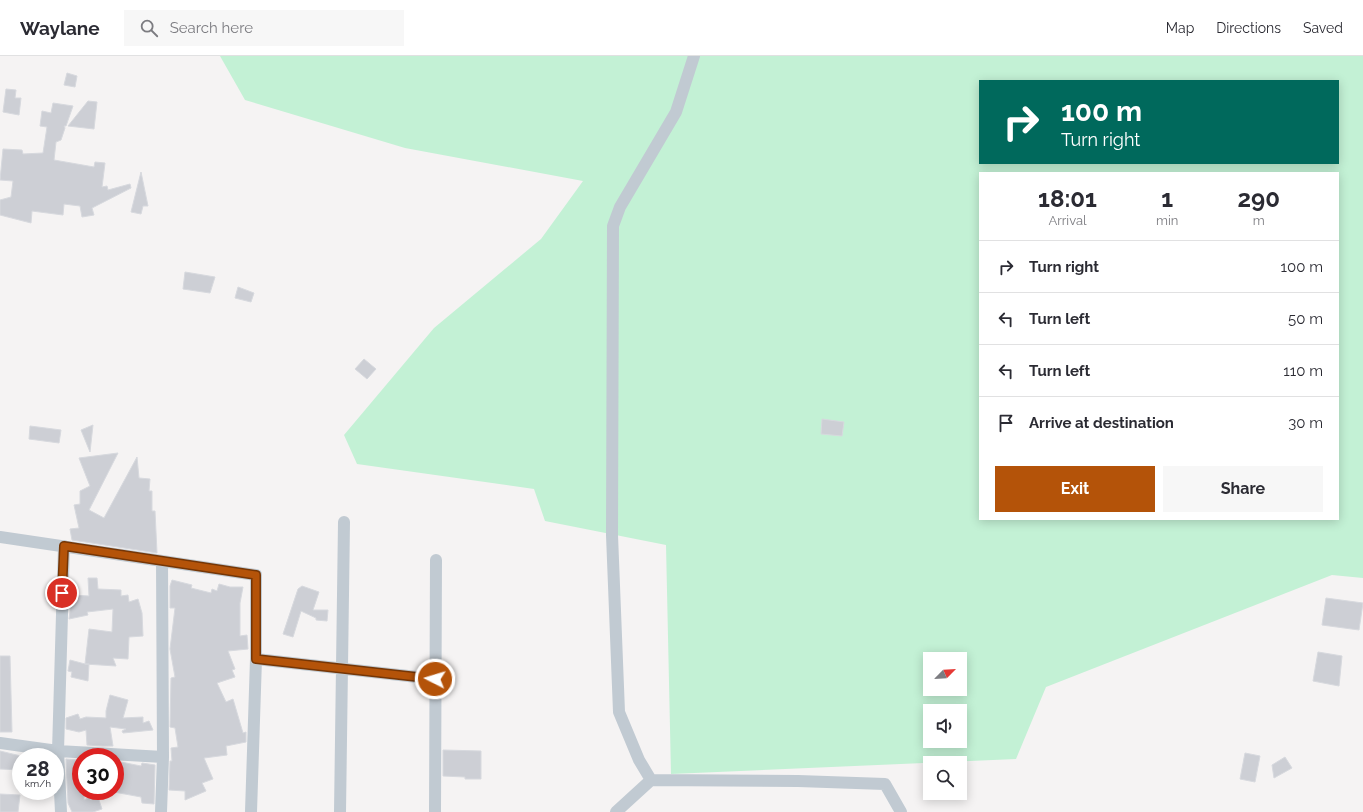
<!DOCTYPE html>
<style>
body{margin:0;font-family:Raleway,sans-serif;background:#f7f7f7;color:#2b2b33;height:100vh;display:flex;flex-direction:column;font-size:15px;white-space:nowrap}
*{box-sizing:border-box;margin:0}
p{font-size:13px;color:#7c7c81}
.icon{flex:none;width:22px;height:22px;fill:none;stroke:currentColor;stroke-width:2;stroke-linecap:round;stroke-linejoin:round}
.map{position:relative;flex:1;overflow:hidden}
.details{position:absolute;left:979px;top:116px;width:360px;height:348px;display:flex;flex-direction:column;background:#fff;border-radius:0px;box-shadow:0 2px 10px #0003}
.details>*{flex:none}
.hud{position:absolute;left:979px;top:24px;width:360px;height:84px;border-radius:0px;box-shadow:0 2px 10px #0003;background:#00695c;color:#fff;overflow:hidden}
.needle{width:26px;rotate:66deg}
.controls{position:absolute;left:923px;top:596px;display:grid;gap:8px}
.controls a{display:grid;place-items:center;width:44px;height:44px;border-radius:0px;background:#fff;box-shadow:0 2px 10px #0003;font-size:20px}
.speed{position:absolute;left:12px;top:692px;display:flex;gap:8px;font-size:20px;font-weight:700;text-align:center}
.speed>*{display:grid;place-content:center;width:52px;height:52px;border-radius:50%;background:#fff;box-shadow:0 2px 10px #0003;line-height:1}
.speed small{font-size:10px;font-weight:400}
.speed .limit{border:6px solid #d22;background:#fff;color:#111}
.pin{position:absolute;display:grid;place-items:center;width:34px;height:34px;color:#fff;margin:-17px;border:2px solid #fff;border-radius:50%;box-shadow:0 1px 4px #0007}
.me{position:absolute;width:44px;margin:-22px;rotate:275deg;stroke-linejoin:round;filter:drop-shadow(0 0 3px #0008)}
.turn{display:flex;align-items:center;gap:14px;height:84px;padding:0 16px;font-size:18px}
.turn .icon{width:52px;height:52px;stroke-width:2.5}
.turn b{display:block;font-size:28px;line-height:34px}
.eta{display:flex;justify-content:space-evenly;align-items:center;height:68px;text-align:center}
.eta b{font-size:24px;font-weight:700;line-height:28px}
.button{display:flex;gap:8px;margin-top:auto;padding:8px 16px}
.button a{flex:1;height:46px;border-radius:0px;background:#b45309;color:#fff;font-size:16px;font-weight:700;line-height:46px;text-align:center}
.button a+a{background:#f7f7f7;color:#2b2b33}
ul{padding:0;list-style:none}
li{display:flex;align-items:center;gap:12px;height:52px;padding:0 16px;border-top:1px solid #e1e1e2}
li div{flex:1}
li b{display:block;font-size:15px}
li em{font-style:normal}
header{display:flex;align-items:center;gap:24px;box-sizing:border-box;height:56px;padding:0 20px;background:#fff;border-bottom:1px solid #e1e1e2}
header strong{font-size:19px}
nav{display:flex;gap:22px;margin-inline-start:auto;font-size:14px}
.search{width:280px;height:36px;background:#f7f7f7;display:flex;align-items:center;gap:10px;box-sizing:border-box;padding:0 14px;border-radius:0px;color:#7c7c81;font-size:15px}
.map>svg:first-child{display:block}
.green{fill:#c3f1d5;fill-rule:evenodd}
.building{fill:#cdcfd5;stroke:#d7d9de}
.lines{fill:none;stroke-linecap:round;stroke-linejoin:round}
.minor{stroke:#c1cad2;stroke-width:12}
.route-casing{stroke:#753606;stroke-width:10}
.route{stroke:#b45309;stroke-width:7}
</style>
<header>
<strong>Waylane</strong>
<div class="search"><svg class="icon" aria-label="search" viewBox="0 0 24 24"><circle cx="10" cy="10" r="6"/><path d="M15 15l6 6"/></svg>Search here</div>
<nav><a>Map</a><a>Directions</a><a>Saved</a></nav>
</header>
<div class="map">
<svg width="1363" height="756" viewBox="0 0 1363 756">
<rect width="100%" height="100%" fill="#f5f3f3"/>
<!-- green -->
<path class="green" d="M220,0H1363V522L1332,519L1046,631L1016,703L671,718L666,489L545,465L534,433L357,408L344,379L434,272L541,183L583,125L405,92L245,44ZM980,25H1338V107H980ZM980,117H1338V463H980ZM930,603H960V633H930ZM930,655H960V685H930Z"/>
<!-- building -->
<path class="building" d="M67,17L77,20L75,31L64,29Z
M6,33L16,34L15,42H21L19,59L3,56Z
M88,45L97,46L94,73L68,70Z
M53,47L73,50L66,70H64L65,72L61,84L56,86L54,104L94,111L95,106L105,107L102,131L107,130L108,134L130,128L131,132L92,152L94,159L82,161L80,150L64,148L63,159L32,155L31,167L0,159V144L11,141L13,125L0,124L3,93L22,94L23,98L43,97L47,71L40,70L42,55L51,57Z
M141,116L148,150H143L141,158L131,156Z
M185,216L215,221L210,237L183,233Z
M238,231L254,237L251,246L235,242Z
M364,303L376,313L367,323L355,313Z
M822,363L844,366L842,380L821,378Z
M93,369L90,396L81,374Z
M30,370L61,374L59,387L29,383Z
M118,397L89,454L104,462L137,401L139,422L150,423L149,435H152V455H155L157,497L72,484L70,473L79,472L74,449L80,448V435L90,430L79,402Z
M88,522H97L98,533L121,534V540L128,539L129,546L138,543L142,557L143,580L129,581L128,603L113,602L116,610L85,608H89L88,625L71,621L72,616L68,615L70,604L85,608L89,573L112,576L113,553L87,556L88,559L69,563L72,539L89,540Z
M172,524L192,529L191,532L211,537L212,533L217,535L219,528L230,531H243L240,547V580L247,579L248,593L228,595L235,613L232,614L235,621L217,627L226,646L233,643L243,677L246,676V686L226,690L227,699L204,702L213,723L202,727L206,735L185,744V735L169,734L170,705H172L171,692L178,691L175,672L170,671L171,622L175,621L170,593L175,552H170V530Z
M302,530L319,536L313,554H328L327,565L316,564V562L301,555L293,581L283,578L298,533Z
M1326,542L1363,547L1359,574L1322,569Z
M1318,596L1342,600L1339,630L1313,625Z
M0,600H10L12,676H0Z
M110,639L128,644L123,662L143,661V667L149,665L153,674L123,677L122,675L126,673L110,671L113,690H103L87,689L86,674L79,676L66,673V662L78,658L80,663L86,661L106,662V655Z
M443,694L481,695V723H465V721L443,720Z
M0,695L21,700V714L0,713Z
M1245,697L1260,700L1255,726L1240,723Z
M1285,701L1292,712L1274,722L1272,709Z
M66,703L77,704L81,735L84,736V744L90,741L91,744L98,741L102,753L93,756H72L68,747Z
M121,706L141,710L142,707L155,709L154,748L142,747L141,741L114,736Z
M0,738L20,739L18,756H0Z"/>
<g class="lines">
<!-- minor -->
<path class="minor" d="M0,481L162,505L163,701L58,695L64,490
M162,505L256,519V603
M0,687L58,695L61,756
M651,724L639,704L619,656L612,479L613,170L620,151L676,56L694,0
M161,756L163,701
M251,756L256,603L435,623
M340,756L344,466
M435,756L436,504
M616,756L651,724L798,725L885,728L901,756"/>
</g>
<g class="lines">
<!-- route casing -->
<g class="route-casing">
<path id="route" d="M62,537L64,490L256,519V603L435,623"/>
</g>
<!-- route -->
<use href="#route" class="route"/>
</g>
</svg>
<div class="controls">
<a><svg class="needle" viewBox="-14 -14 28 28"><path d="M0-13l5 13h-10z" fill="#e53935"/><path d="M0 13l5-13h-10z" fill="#7c7c81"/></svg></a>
<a><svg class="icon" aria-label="sound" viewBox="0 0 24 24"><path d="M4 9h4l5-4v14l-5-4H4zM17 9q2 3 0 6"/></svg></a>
<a><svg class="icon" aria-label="search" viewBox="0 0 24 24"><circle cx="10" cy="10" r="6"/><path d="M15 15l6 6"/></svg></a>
</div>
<div class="speed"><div>28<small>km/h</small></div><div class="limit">30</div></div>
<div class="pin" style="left:62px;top:537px;background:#d93025"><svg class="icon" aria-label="arrive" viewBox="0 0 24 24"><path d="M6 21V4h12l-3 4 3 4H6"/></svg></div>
<svg class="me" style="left:435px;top:623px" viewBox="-20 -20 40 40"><circle r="17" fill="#b45309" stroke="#fff" stroke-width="3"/><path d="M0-11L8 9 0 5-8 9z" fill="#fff"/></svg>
<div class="hud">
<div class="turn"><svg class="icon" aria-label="right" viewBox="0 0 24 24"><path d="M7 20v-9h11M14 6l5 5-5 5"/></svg><div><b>100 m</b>Turn right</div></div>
</div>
<section class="details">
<div class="eta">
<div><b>18:01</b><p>Arrival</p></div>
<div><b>1</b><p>min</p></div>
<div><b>290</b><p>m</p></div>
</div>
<ul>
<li><svg class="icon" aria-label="right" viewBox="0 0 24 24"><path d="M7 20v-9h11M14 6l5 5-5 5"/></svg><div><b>Turn right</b></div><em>100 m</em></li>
<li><svg class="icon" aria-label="left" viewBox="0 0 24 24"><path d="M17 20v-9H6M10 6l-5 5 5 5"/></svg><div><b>Turn left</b></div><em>50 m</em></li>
<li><svg class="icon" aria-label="left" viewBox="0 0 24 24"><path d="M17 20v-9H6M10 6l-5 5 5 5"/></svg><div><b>Turn left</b></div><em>110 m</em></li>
<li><svg class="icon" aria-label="arrive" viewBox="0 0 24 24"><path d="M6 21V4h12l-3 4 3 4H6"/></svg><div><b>Arrive at destination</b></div><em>30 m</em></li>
</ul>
<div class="button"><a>Exit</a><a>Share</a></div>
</section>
</div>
